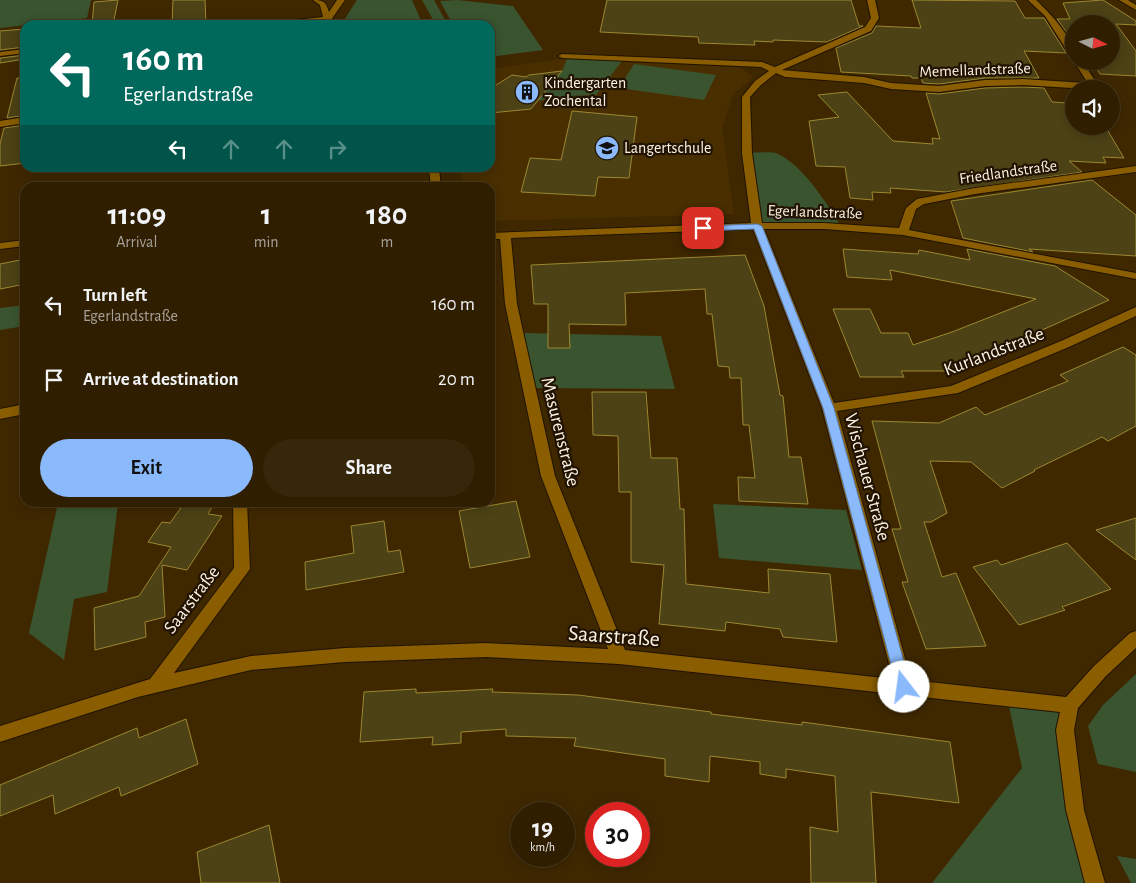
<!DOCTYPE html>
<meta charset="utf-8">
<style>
body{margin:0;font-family:"Alegreya Sans",sans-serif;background:#37270a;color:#f1f3f6;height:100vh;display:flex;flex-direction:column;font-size:19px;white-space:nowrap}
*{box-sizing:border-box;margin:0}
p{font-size:16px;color:#a7a299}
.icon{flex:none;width:28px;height:28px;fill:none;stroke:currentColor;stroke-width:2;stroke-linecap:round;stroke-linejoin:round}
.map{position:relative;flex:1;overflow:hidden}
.drawer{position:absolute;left:20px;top:182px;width:475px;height:325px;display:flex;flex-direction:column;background:#2f1e00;border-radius:15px;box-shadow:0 2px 12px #0003,0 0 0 1px #4a3c22}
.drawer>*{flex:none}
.guide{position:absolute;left:20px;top:20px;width:475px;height:152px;border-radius:15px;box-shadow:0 2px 12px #0003,0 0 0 1px #4a3c22;background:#00695c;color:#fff;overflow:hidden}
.needle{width:32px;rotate:96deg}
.tools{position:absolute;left:1065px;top:15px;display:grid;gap:10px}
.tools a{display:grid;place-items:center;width:55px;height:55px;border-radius:50%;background:#2f1e00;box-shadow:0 2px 12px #0003,0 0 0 1px #4a3c22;font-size:25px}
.speed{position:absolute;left:510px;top:802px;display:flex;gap:10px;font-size:25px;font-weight:700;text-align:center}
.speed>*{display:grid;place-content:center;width:65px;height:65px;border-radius:50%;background:#2f1e00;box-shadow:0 2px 12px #0003,0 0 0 1px #4a3c22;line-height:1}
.speed small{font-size:12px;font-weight:400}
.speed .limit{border:8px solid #d22;background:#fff;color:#111}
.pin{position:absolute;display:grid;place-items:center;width:42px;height:42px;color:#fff;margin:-21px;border-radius:10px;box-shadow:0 2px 8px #0006}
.me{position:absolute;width:55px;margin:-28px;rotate:345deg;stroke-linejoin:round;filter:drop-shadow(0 0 4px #0008)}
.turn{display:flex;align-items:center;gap:18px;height:105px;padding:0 20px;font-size:22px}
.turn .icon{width:65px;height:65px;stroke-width:2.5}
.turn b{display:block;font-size:35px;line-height:42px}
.lanes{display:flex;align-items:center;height:48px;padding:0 20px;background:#0003;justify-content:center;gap:25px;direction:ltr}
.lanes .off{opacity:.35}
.eta{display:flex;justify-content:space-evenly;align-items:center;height:85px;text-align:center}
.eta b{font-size:30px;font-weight:700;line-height:35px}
.cta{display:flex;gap:10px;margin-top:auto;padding:10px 20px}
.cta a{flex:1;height:58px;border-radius:30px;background:#8bbafc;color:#111;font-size:20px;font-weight:700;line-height:58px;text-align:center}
.cta a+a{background:#37270a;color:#f1f3f6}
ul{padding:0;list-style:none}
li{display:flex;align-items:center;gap:15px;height:75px;padding:0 20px}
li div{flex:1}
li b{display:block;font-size:19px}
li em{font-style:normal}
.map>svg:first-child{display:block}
.built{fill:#492f00}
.green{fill:#3a5430}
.building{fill:#4c4215;stroke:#9b8831}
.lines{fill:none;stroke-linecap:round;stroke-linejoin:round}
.minor-casing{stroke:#211300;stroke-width:2}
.minor{fill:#895d00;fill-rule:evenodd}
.route{fill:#8bbafc;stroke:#5a79a4}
.labels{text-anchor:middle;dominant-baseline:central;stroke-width:4.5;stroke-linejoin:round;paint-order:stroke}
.far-street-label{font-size:16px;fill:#fdf3e5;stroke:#211300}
.far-poi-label{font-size:16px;fill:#fdf3e5;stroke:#211300;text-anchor:start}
.street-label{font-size:19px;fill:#fdf3e5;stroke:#211300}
.near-street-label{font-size:22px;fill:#fdf3e5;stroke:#211300}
</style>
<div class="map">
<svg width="1136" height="883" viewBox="0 0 1136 883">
<rect width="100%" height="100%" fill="#3f2800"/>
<!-- built -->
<path class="built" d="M562,59L739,67L753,77L733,94L722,128L734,214L490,221V188L463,187L460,168H490V69Z"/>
<!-- green -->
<path class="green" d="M0,0H91L87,18L0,28Z
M357,0H412L423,25H341Z
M422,0H434L448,25H436Z
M457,0L513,6L543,50L490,57V25H453L440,1Z
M567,59L622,61L596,95L568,96L537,101L562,71Z
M634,64L716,75L704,100L619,88Z
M747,153C756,153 771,151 778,154C803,165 828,205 842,228L757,226Z
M25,305V326L0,330V308Z
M524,333L661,336L675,389L533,388Z
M58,503H118L107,592L74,599L64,660L29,633Z
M713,504L846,510L862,570L719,558Z
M1136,674V772L1098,764L1088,726L1103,705Z
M1009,706L1059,708L1070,810L1088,883H932L1022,768Z
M1117,856L1136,859V883H1131Z"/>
<!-- building -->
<path class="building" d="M118,0L113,25H92L94,2Z
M173,0H205L206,25H172Z
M607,0H851L859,26H863L827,42L773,40V42L754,41L755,45L699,43L698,37L600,32Z
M912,0L1015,1L1025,18H1044L1066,53L1024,51L1039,78H985L939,84L923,83L921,78H912L911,76L841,72L836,48L872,33L876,26L921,28Z
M1103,0L1136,21V25L1116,24L1136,51V76L1100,74L1092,61H1111V24H1074V46L1067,33L1057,19H1070L1063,3Z
M25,29V47L0,50V31Z
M25,55V59L0,63V58Z
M562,71L531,109L490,113V89L512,75L526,77L529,75Z
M17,78L25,79V115L7,118Z
M1023,87L1044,88L1052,102L1068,103L1074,113V126H1105L1124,158L1103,157L1106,163L1069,161L1082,172L946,192L890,188L891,193L872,192L873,200L850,198L845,167L816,166L809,121L839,117L818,95L847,92L893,141L933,144L932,138L940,139L926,93L939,94L985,88Z
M572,111L637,117L629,178L598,177L595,196L521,192L530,158L561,160Z
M25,125V163L0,166V144L4,128Z
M1092,180L1136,215V256L1029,249L1033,252L963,238L951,201Z
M843,249L918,254L919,250L970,260L967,249L1055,266L1109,300L982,357L984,358L951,371H901L904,377H860L833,309H870L881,333H908L913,345L952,332L1036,299L890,270L892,280L847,277Z
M745,255L764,306L780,395L783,396L789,457H801L808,504L739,501L738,477L755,478L749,425H743L741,378H730L729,367L718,366L712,314H707L705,289L625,293L626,325L569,324L570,348H548V304H534L531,265Z
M25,259V284L0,289V264Z
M1123,347L1136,355V426L1108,441L1102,437L1034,470L1035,471L1002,488L971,462L930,461L947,513L931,522H924L942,577L956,573L986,646L926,649L902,582H908L892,529H901L872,421L939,423L976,407L985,415L1068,381L1060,375Z
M592,392H646L651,458H677L680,509H684L686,584L769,593L768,569L830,574L837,642L783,637L780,629L726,622L725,631L659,624L664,565L631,562V492H619L618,436L593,435Z
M516,501L530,557L470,568L459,511Z
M185,502H215L208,514L222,516L187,570L162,565L165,617L145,622L146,637L95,650L94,608L139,596L171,547L148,542L162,522L170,523Z
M1136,518V560L1096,530Z
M384,521L388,552L400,550L404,572L306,590L305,562L354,553L351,526Z
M1067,543L1111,589L1062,607L1065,610L1019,625L973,567L997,560L1001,565Z
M416,689V693L493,689L492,692L578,695L711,712V714L802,725V722L950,742L959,803L871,792L876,883H811L810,827L838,832L835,776L786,769V778L760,774V762L710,756L709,782L665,776V759L574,746L576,738L506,736V729L461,732V743L432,745L433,737L360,742L364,692Z
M186,719L198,764L121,796L119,787L55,814L53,795L0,816V785L137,728L139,738Z
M269,825L280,883H201L197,852Z"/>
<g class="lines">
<!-- minor casing -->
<g class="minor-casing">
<path id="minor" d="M313,0C324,0 326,2 329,12L337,0H345L331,20L333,25H325L324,22L262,25L266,23L323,17L320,5Z
M867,0H875L879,18L871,31L782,70L864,77L891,83L939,86L985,80L1023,79L1086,83L1087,82L1074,61H1082L1096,82L1088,89L1023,85L985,86L939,92L891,89L864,83L785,77L776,73L761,85L750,97L752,153L762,223H824L899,228L906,208L917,199L975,188L1136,166V172L975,194L924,204L916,209L909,230L1136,273V279L903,235L824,229H764L834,403L951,386L1061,341L1136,307V316L1069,347L958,393L837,411L911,680L1066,697L1094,666L1130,633L1136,631V648L1106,676L1078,708L1074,730L1084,810L1105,883H1085L1066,810L1056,730L1060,712L619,664L486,657L345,662L251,670L138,697L0,742V726L150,679L234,568L233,502H247L250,569L174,673L251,656L345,648L486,643L608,649L541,476L505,304L500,239H490V233L751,223L742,153V97L755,81L769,71L761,67L562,58L558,56L562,54L762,62L775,67L865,27L871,18ZM753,229L822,408L893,679L625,650L555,476L517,304L511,238Z
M1028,0H1036C1050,13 1074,38 1074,57H1071L1045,16Z
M1119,0H1128L1136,5V10Z
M25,49V53L0,56V52Z
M25,117V123L0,127V121Z
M429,168H439L441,188H431Z
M25,240V246L0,249V243Z
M25,404V414L0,419V409Z"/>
</g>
<!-- minor -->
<use href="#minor" class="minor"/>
</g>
<!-- route -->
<path class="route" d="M757,224L762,226L834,408L911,687L909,691L904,693L899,691L897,687L823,408L754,229L703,231L699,228L703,226Z"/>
<!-- icons -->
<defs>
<g id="building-disc" transform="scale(1.25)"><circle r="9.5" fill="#8bbafc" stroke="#211300"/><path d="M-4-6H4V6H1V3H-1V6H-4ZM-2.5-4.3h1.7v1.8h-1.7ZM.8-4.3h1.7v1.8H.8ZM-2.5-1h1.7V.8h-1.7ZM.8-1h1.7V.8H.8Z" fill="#111"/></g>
<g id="school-disc" transform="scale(1.25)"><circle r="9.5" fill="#8bbafc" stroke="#211300"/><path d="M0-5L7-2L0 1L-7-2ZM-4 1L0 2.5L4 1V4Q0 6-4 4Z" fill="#111"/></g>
</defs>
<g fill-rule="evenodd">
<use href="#building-disc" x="527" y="92"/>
<use href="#school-disc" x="607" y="148"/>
</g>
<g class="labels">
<!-- far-street labels -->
<g class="far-street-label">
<text transform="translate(975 70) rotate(-2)">Memellandstraße</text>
<text transform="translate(1008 172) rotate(-8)">Friedlandstraße</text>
<text transform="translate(815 212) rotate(2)">Egerlandstraße</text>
</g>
<!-- far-poi labels -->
<g class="far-poi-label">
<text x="544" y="83">Kindergarten<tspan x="544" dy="18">Zochental</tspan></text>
<text x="624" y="148">Langertschule</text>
</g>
<!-- street labels -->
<g class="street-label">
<text transform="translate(994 352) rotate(-21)">Kurlandstraße</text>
<text transform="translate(560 432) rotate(76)">Masurenstraße</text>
<text transform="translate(867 477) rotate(75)">Wischauer Straße</text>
<text transform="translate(192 600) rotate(-53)">Saarstraße</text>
</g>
<!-- near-street labels -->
<g class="near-street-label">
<text transform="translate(614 636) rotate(4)">Saarstraße</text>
</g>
</g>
</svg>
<div class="tools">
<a><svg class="needle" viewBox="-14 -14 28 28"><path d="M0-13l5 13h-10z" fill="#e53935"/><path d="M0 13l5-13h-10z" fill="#a7a299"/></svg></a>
<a><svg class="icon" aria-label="sound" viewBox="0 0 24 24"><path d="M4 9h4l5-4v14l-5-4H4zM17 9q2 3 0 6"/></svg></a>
</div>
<div class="speed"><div>19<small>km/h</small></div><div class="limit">30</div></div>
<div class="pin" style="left:703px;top:228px;background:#d93025"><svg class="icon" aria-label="arrive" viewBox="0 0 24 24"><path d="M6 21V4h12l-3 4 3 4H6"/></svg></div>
<svg class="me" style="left:904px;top:687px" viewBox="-20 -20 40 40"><circle r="19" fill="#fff"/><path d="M0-13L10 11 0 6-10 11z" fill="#8bbafc"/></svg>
<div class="guide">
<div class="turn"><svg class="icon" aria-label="left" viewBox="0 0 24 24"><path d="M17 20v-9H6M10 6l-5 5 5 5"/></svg><div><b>160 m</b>Egerlandstraße</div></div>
<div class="lanes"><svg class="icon" aria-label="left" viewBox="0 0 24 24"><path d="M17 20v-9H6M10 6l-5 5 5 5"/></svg><svg class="icon off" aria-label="ahead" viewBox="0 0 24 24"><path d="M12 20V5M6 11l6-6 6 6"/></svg><svg class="icon off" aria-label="ahead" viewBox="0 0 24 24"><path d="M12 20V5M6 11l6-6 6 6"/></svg><svg class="icon off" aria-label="right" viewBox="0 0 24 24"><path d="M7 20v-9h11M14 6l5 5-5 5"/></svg></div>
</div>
<section class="drawer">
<div class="eta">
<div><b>11:09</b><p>Arrival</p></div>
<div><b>1</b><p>min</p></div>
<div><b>180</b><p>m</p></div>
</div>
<ul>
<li><svg class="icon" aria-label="left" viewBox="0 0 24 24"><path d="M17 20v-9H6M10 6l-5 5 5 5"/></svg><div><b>Turn left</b><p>Egerlandstraße</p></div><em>160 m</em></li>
<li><svg class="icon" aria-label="arrive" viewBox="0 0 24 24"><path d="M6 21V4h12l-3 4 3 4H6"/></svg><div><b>Arrive at destination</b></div><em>20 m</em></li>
</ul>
<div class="cta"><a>Exit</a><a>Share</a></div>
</section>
</div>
